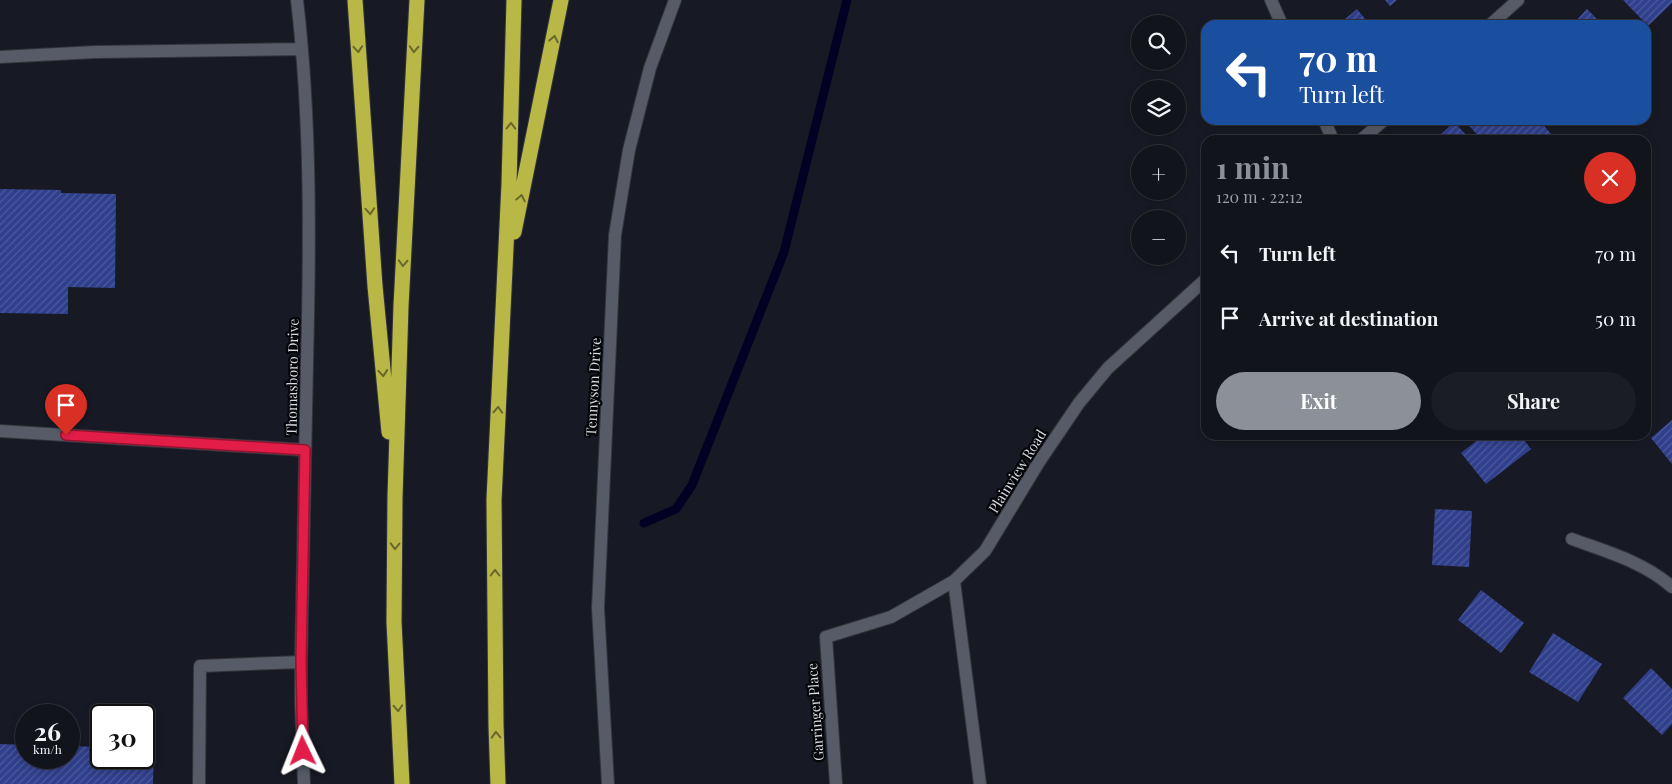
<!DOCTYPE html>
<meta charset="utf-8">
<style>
body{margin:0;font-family:"Playfair Display",serif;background:#1a1d24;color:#f1f3f6;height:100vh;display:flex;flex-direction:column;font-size:19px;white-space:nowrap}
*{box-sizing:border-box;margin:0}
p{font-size:16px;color:#9c9ea3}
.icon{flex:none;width:28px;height:28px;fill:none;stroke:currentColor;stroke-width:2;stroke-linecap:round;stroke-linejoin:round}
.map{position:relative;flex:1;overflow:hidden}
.sheet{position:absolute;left:1201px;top:135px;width:450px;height:305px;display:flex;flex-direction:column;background:#11141b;border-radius:15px;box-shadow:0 2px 8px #0003,0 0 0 1px #30333a}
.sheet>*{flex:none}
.hud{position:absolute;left:1201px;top:20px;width:450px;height:105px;border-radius:15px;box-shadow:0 2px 8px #0003,0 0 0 1px #30333a;background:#1a4fa0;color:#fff;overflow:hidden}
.buttons{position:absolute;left:1131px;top:15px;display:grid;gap:10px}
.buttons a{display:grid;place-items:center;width:55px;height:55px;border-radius:50%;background:#11141b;box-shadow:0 2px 8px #0003,0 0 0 1px #30333a;font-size:25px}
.speed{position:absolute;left:15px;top:704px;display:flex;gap:10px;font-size:25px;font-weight:700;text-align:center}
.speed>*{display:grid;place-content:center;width:65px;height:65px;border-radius:50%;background:#11141b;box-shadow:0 2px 8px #0003,0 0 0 1px #30333a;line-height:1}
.speed small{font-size:12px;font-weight:400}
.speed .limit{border:2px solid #111;border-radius:8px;background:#fff;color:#111}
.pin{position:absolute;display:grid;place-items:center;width:42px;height:42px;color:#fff;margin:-51px -21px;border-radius:50% 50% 50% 0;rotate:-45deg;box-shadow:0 0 5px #0007}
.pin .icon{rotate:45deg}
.me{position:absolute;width:55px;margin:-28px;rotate:358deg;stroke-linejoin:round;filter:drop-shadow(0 0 4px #0008)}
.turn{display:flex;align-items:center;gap:18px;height:105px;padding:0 15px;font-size:22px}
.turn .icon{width:65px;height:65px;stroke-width:2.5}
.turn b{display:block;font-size:35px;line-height:42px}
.round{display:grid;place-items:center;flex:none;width:52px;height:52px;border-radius:26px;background:#1a1d24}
.overview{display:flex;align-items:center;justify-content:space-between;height:85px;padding:0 15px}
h1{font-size:30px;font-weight:700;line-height:38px;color:#8c9099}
.button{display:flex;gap:10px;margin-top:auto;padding:10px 15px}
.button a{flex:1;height:58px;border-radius:30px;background:#8c9099;color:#fff;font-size:20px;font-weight:700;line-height:58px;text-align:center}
.button a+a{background:#1a1d24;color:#f1f3f6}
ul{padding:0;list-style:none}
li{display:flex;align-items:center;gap:15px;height:65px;padding:0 15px}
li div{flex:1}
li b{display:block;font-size:19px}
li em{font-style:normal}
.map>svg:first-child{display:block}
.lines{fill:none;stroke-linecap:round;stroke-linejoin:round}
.stream{stroke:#020124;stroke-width:9}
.building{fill:url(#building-hatch)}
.minor-casing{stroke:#33343c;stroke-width:14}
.highway-casing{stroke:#33343c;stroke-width:17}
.minor{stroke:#575b67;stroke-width:12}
.highway{stroke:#b9b846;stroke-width:15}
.oneway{stroke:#68682b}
.route-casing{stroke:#92132f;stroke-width:12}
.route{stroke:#e11d48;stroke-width:9}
.labels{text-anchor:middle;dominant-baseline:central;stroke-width:4.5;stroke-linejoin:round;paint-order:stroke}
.street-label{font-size:14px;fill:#d9dbe2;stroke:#050609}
</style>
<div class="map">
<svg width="1672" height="784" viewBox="0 0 1672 784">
<defs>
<pattern id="building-hatch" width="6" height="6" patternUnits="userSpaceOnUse" patternTransform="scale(1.25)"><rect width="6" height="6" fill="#303f8c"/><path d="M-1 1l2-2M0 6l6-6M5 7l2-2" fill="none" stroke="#4d5a9c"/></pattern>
</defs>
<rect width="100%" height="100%" fill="#171a24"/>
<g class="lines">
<!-- stream -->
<path class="stream" d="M644,523L676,509L692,485L784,252L847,0"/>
</g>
<!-- building -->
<path class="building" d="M1385,0H1397L1390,6Z
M1623,0H1672V3L1648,26Z
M1357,9L1370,25H1338Z
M1587,9L1603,25H1572Z
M1464,120H1539L1553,136L1549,140H1482Z
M1454,122L1471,140H1435Z
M0,189L61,190V193L116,194L115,288L68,287V314L0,313Z
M1672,420V464L1651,438Z
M1484,435H1520L1531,449L1486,484L1461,453Z
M1596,435H1619L1618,440Z
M1435,509L1472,511L1469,567L1432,565Z
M1481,590L1524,623L1501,653L1458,620Z
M1553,633L1602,664L1578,702L1529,672Z
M1651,668L1672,689V724L1662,735L1623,698Z
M0,744L26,745V758H69V746L101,747V758H144V748H154L153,784H0Z"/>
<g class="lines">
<!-- minor casing -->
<g class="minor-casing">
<path id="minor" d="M297,0C311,120 310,242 307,363C305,462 303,562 301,662V702L304,784
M1271,0L1282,25
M1490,25L1518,0
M0,57L95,52L302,49
M1324,120L1333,140
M1361,140L1384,120
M0,431L305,450
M1572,539C1607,552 1644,562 1672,587
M954,581L980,784
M199,784L200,666L301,662
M608,784L598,608L615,235L629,150L650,68L675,0
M836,784L826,637L891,617L954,581L985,551L1039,462L1079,403L1108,368L1206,279"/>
</g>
<!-- highway casing -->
<g class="highway-casing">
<path id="highway" d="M355,0L375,286L389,432
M514,232L561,0
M402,784L394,622L395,497L401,306L417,0
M498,784L496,725L494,500L509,184L514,0"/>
</g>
<!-- minor -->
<use href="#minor" class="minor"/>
<!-- highway -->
<use href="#highway" class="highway"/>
</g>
<!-- one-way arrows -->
<defs><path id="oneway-chevron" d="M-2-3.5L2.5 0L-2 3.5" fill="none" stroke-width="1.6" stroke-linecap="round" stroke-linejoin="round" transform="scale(1.25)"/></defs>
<g class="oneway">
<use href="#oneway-chevron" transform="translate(554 39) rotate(-79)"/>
<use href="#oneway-chevron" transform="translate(358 49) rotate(86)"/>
<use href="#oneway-chevron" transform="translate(414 49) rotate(93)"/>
<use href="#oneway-chevron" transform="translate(511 126) rotate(-89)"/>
<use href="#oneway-chevron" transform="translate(521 198) rotate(-78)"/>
<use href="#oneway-chevron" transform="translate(370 211) rotate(86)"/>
<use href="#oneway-chevron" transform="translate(403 263) rotate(93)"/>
<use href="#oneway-chevron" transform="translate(383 373) rotate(85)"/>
<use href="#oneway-chevron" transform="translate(498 410) rotate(-87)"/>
<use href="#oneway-chevron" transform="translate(395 546) rotate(91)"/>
<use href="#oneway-chevron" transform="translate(495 573) rotate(-90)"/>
<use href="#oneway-chevron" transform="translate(398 708) rotate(87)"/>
<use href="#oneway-chevron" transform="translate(496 735) rotate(-92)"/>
</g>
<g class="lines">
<!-- route casing -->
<g class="route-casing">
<path id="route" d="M66,435L305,450L301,662L303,751"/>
</g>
<!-- route -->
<use href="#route" class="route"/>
</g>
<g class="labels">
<!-- street labels -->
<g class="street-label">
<text transform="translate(292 377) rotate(-89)">Thomasboro Drive</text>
<text transform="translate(593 387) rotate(-87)">Tennyson Drive</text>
<text transform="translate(1017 471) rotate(-58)">Plainview Road</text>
<text transform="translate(815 712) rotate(-94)">Garringer Place</text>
</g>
</g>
</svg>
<div class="buttons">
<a><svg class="icon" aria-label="search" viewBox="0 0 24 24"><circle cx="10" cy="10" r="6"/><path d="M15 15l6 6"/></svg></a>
<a><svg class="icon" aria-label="layers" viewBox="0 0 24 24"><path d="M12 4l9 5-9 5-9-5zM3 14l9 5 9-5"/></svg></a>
<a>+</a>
<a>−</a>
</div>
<div class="speed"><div>26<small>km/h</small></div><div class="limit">30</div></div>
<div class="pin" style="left:66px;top:435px;background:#d93025"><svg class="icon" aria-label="arrive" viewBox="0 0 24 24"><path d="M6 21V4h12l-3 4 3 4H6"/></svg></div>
<svg class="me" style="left:303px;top:751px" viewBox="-20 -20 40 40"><path d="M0-17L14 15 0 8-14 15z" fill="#e11d48" stroke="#fff" stroke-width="4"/></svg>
<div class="hud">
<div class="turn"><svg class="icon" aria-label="left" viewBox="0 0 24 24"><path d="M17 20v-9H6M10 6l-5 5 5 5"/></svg><div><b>70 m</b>Turn left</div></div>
</div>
<section class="sheet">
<div class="overview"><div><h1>1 min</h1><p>120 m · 22:12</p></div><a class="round" style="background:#d93025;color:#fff"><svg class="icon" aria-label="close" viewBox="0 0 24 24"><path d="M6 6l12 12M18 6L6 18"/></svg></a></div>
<ul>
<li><svg class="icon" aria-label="left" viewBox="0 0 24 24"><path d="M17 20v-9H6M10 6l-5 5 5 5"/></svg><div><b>Turn left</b></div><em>70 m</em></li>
<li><svg class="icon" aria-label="arrive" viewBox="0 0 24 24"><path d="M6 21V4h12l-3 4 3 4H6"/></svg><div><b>Arrive at destination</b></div><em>50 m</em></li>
</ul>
<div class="button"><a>Exit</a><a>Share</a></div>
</section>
</div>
